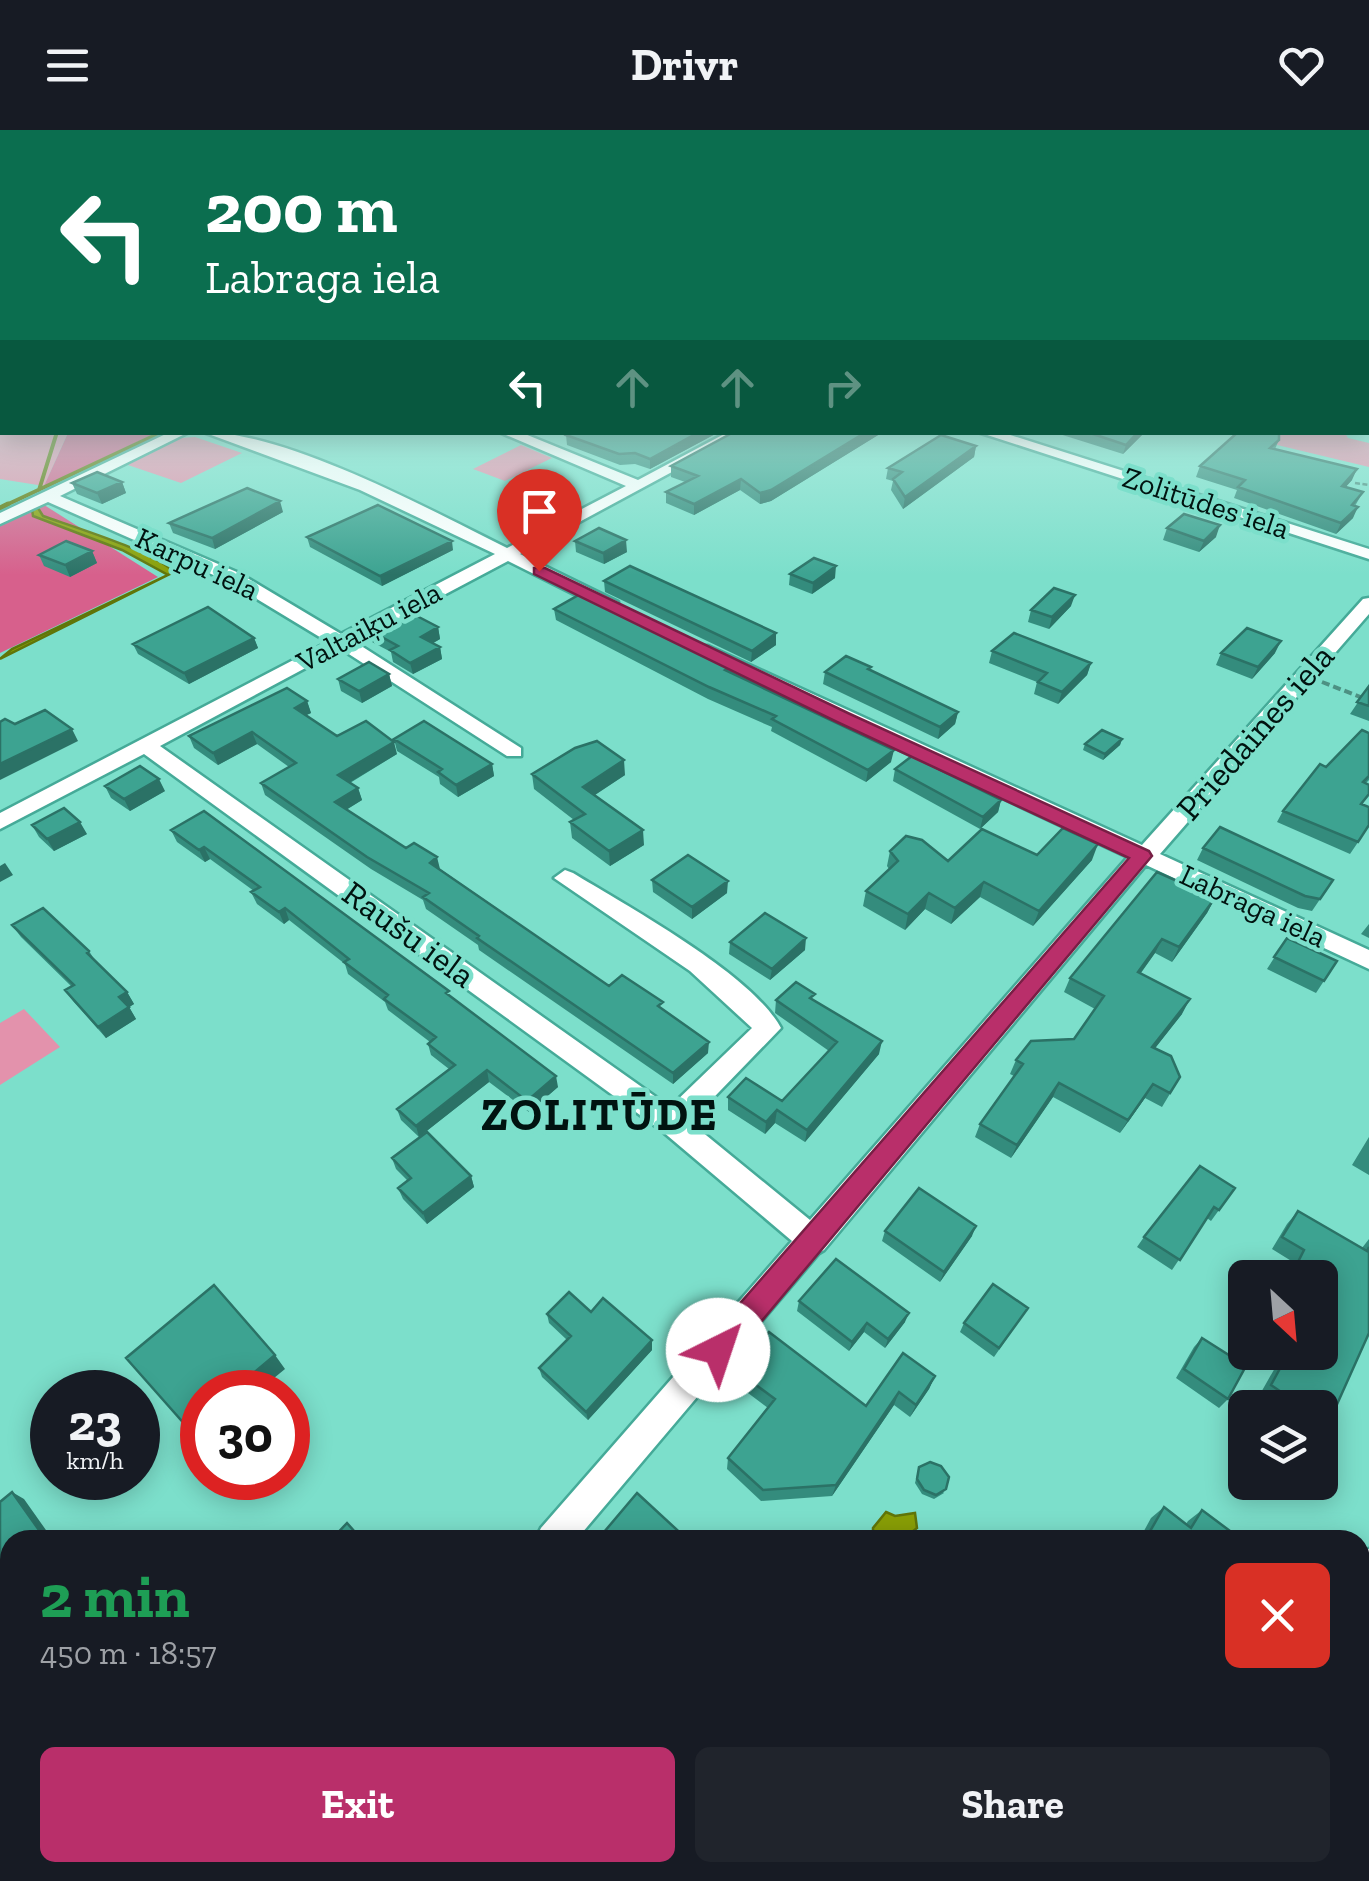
<!DOCTYPE html>
<meta charset="utf-8">
<style>
body{margin:0;font-family:"Zilla Slab",serif;background:#20242c;color:#f1f3f6;height:100vh;display:flex;flex-direction:column;font-size:38px;white-space:nowrap}
*{box-sizing:border-box;margin:0}
p{font-size:32px;color:#9ea1a6}
.icon{flex:none;width:55px;height:55px;fill:none;stroke:currentColor;stroke-width:2;stroke-linecap:round;stroke-linejoin:round}
.map{position:relative;flex:1;overflow:hidden}
.sheet{position:absolute;left:0px;top:1400px;width:1370px;height:352px;display:flex;flex-direction:column;background:#171b24;border-radius:30px 30px 0 0;box-shadow:0 5px 25px #0003}
.sheet>*{flex:none}
.top-card{position:absolute;left:0px;top:0px;width:1370px;height:305px;box-shadow:0 5px 25px #0003;background:#0b6e4f;color:#fff;overflow:hidden}
.needle{width:65px;rotate:154deg}
.fabs{position:absolute;left:1228px;top:1130px;display:grid;gap:20px}
.fabs a{display:grid;place-items:center;width:110px;height:110px;border-radius:15px;background:#171b24;box-shadow:0 5px 25px #0003;font-size:50px}
.speed{position:absolute;left:30px;top:1240px;display:flex;gap:20px;font-size:50px;font-weight:700;text-align:center}
.speed>*{display:grid;place-content:center;width:130px;height:130px;border-radius:50%;background:#171b24;box-shadow:0 5px 25px #0003;line-height:1}
.speed small{font-size:25px;font-weight:400}
.speed .limit{border:15px solid #d22;background:#fff;color:#111}
.pin{position:absolute;display:grid;place-items:center;width:85px;height:85px;color:#fff;margin:-102px -42px;border-radius:50% 50% 50% 0;rotate:-45deg;box-shadow:0 0 10px #0007}
.pin .icon{rotate:45deg}
.me{position:absolute;width:110px;margin:-55px;rotate:41deg;stroke-linejoin:round;filter:drop-shadow(0 0 8px #0008)}
.turn{display:flex;align-items:center;gap:35px;height:210px;padding:0 40px;font-size:45px}
.turn .icon{width:130px;height:130px;stroke-width:2.5}
.turn b{display:block;font-size:70px;line-height:85px}
.lanes{display:flex;align-items:center;height:95px;padding:0 40px;background:#0003;justify-content:center;gap:50px;direction:ltr}
.lanes .off{opacity:.35}
.round{display:grid;place-items:center;flex:none;width:105px;height:105px;border-radius:15px;background:#20242c}
.summary{display:flex;align-items:center;justify-content:space-between;height:170px;padding:0 40px}
h1{font-size:60px;font-weight:700;line-height:75px;color:#1e9e55}
.button{display:flex;gap:20px;margin-top:auto;padding:20px 40px}
.button a{flex:1;height:115px;border-radius:15px;background:#b92f6a;color:#fff;font-size:40px;font-weight:700;line-height:115px;text-align:center}
.button a+a{background:#20242c;color:#f1f3f6}
header{display:flex;justify-content:space-between;align-items:center;height:130px;padding:0 40px;background:#171b24;font-size:45px;font-weight:700}
.map>svg:first-child{display:block}
.green{fill:#e392ac}
.forest{fill:#d7608c}
.water{fill:#899f06;stroke:#607509;stroke-width:2.5}
.lines{fill:none;stroke-linecap:round;stroke-linejoin:round}
.stream-far1{stroke:#607509;stroke-width:4}
.stream{stroke:#607509;stroke-width:5}
.minor-casing{stroke:#45aa98;stroke-width:5}
.path-far1{stroke:#4d9183;stroke-width:2.5;stroke-dasharray:5 2.5;stroke-linecap:butt}
.path{stroke:#4d9183;stroke-width:4;stroke-dasharray:8 4;stroke-linecap:butt}
.minor{fill:#fff;fill-rule:evenodd}
.wall{fill:#348c7d}
.shaded-wall{fill:#2b7266}
.building{fill:#3da391;stroke:#2b7266;stroke-width:2.5}
.route{fill:#b92f6a;stroke:#781f45;stroke-width:2.5}
.labels{text-anchor:middle;dominant-baseline:central;stroke-width:9;stroke-linejoin:round;paint-order:stroke}
.far-street-label{font-size:30px;fill:#011310;stroke:#7cdfcb}
.street-label{font-size:35px;fill:#011310;stroke:#7cdfcb}
.district-label{font-size:45px;font-weight:bold;letter-spacing:2.5px;fill:#011310;stroke:#7cdfcb}
</style>
<header><svg class="icon" aria-label="menu" viewBox="0 0 24 24"><path d="M4 6h16M4 12h16M4 18h16"/></svg>Drivr<svg class="icon" aria-label="heart" viewBox="0 0 24 24"><path d="M12 20l-8-8c-3-5 5-10 8-4 3-6 11-1 8 4z"/></svg></header>
<div class="map">
<svg width="1369" height="1751" viewBox="0 0 1369 1751">
<rect width="100%" height="100%" fill="#7cdfcb"/>
<!-- green -->
<path class="green" d="M0,240L2,302L68,303L44,356L0,349Z
M1274,303H1345L1348,308L1369,313V337L1273,314Z
M195,307L242,323L181,353L125,334L181,308Z
M521,315L552,328L505,351L473,339Z
M24,879L60,917L0,955V893Z"/>
<!-- forest -->
<path class="forest" d="M68,303V302L156,303L44,356Z
M41,373L158,447L0,523V392Z"/>
<!-- water -->
<path class="water" d="M38,378L43,386C74,397 153,421 174,442L0,529L12,519L168,445L122,420L33,386L32,379Z
M886,1382L895,1386L915,1383L917,1398L902,1410H873V1398Z"/>
<g class="lines">
<!-- stream-far1 -->
<path class="stream-far1" d="M39,360L57,302
M2,377L162,302"/>
<!-- stream -->
<path class="stream" d="M0,378L8,374"/>
<!-- minor casing -->
<g class="minor-casing">
<path id="minor" d="M1368,261H1369V269H1368Z
M170,302H189L60,366L239,443L341,504L495,424L360,360L203,302C286,302 431,380 507,418L626,356L499,302H520L638,350L728,302H746L520,424L618,472V480H606L508,431L355,512L521,618V626H507L341,519L160,616L670,977L752,898L690,841L554,748L565,740L573,743C627,776 752,844 781,898L690,992L810,1090L1128,727L696,524V516H708L1142,715L1363,469L1369,468V484L1160,724L1369,820V839L1146,735L824,1120L819,1123L576,1410H535L541,1398L792,1111L662,1001L144,624L0,699V683L328,512L227,451L48,372L0,394V383Z
M978,302H1001L1369,419V429Z
M1369,1419V1473L1360,1477V1423Z
M0,1722L10,1726V1742H22L26,1751H0Z
M243,1742H288L284,1751H239Z
M1222,1742H1264L1261,1751H1219Z"/>
</g>
<!-- path-far1 -->
<path class="path-far1" d="M1355,353L1369,355"/>
<!-- path -->
<path class="path" d="M1322,552L1363,568"/>
<!-- minor -->
<use href="#minor" class="minor"/>
</g>
<!-- wall -->
<path class="wall" d="M719,302L650,339L635,334L620,335L567,315L566,305Z
M734,302H883L771,371L760,374L740,360L694,385L666,373V362L685,352L671,347V336Z
M1053,302H1145L1123,324Z
M1234,302H1279V310L1275,319L1352,350L1345,357L1363,362L1355,376L1353,388L1336,404L1234,368L1237,360L1196,347L1200,336L1238,303Z
M976,316L974,327L903,379L891,360L893,351L886,349L888,338Z
M122,352L126,363L102,374L77,364L72,353Z
M283,382L215,419L173,403L169,393Z
M1167,398L1216,407L1199,422L1163,410Z
M307,407L453,420L382,456L310,417Z
M575,411L627,422L604,434L576,422Z
M92,421L97,433L70,447L44,436L39,425Z
M790,444L835,448L812,464L789,455Z
M604,451L776,503V515L751,532L605,462Z
M1071,476L1049,499L1028,492L1031,480Z
M554,479L733,544L891,632L866,652L771,601L772,597L708,569L556,490Z
M398,494L438,497L440,509L433,513L440,517L442,529L413,544L393,532L391,522L372,512L369,500Z
M254,508L258,518L189,554L138,524L133,514Z
M992,521L1091,533L1087,545L1058,574L1034,564L1037,552L989,533Z
M1221,523H1275L1252,549L1216,535Z
M871,540L958,582L955,594L938,609L823,554L825,542Z
M389,544L392,556L362,573L341,561L338,549Z
M1369,556V591L1350,584Z
M307,571L311,583L306,585L337,606L397,624L350,653L358,658L362,670L346,680L440,739L609,856L663,880L708,923L673,954L479,820L478,815L426,779L423,770L371,739L265,665L261,653L289,637L257,614L218,635L194,618L189,606Z
M1369,603V650L1365,654L1363,675L1369,696L1350,724L1277,692L1283,681L1326,637Z
M394,609L492,634L494,646L458,667L440,654L439,647L397,621Z
M1122,609L1120,615L1103,630L1083,620L1085,614Z
M895,639L1001,670L998,682L980,699L893,651Z
M532,644L625,645L595,665L644,715L610,736L572,708L570,692L574,690L534,659Z
M105,656L165,661L130,681L111,668Z
M204,681L450,866L558,957L529,982L489,952L419,1007L401,990L397,979L449,939L431,925L428,914L430,912L388,880L385,872L348,844L345,834L289,790L284,794L257,774L251,762L254,761L210,729L205,732L177,712L171,700Z
M32,695L87,704L54,721L39,707Z
M1203,718L1333,750L1312,781L1298,778L1197,730Z
M890,721L948,731L1037,725L1092,730L1033,796L980,767L951,794L925,779L905,800L863,776L866,761L889,739L887,736Z
M652,750L727,763L692,789L653,762Z
M1215,768L1207,783L1172,832L1155,823L1141,843L1182,884L1155,918L1180,947L1162,977L1145,968L1120,1003L1053,967L1011,1028L975,1007L980,994L1014,946L1010,944L1016,930L1074,909L1095,879L1064,862L1070,848Z
M1369,794V808L1361,804Z
M12,795L89,821L96,832L127,862L134,874L129,877L136,889L106,908L73,871L65,860L71,856L21,807Z
M1287,808L1337,831L1316,863L1267,839Z
M730,812L805,820L770,850L729,824Z
M776,870H814L879,924L805,1012L775,993L765,1004L728,980V967L782,971L829,921L775,883Z
M1369,1007V1045L1352,1035Z
M392,1028L471,1046L474,1057L427,1094L403,1069L398,1058L408,1051L396,1039Z
M1235,1058L1211,1091L1207,1088L1172,1140L1137,1117L1144,1107Z
M1298,1081L1362,1118L1369,1109V1203L1320,1311V1278H1276L1259,1266L1284,1222H1320V1148H1285L1293,1132L1272,1119L1287,1094Z
M885,1101L972,1106L940,1152L882,1111Z
M799,1171L905,1192L885,1218L864,1202L849,1221L797,1181Z
M1028,1178L994,1227L960,1202L964,1193Z
M591,1182L652,1220L588,1290L542,1247L539,1238L567,1210L549,1193L547,1184Z
M1202,1208L1228,1269L1219,1278L1176,1248L1194,1217Z
M737,1241L866,1276L935,1246L929,1259L910,1287L894,1275L832,1366L761,1371L727,1339L728,1328L768,1278L736,1254Z
M919,1337L944,1363L934,1369L922,1364L915,1353Z
M1164,1377L1186,1394L1188,1391L1202,1380L1242,1410H1139L1151,1388Z
M1369,1608V1751H1321L1324,1742H1360V1610Z
M926,1742H1029L1024,1751H935Z"/>
<!-- shaded-wall -->
<path class="shaded-wall" d="M699,302H719L650,339V329Z
M866,302H883L771,371L760,374V363Z
M1138,302H1145L1123,324L1126,315Z
M976,316L974,327L903,379L905,367Z
M1357,339L1352,350L1337,367L1342,356Z
M741,349L740,360L694,385V374Z
M122,352L126,363L102,374L97,363Z
M280,371L283,382L215,419L212,408Z
M1358,377L1353,388L1336,404L1341,393Z
M1220,395L1216,407L1199,422L1204,411Z
M626,410L627,422L604,434L603,423Z
M452,411L453,420L382,456L380,446Z
M92,421L97,433L70,447L65,435Z
M836,436L835,448L812,464L813,453Z
M1075,465L1071,476L1049,499L1052,487Z
M438,497L440,509L423,519L421,507Z
M776,503V515L751,532L752,521Z
M254,508L258,518L189,554L184,543Z
M1281,511L1275,523L1252,549L1258,537Z
M440,517L442,529L413,544L410,533Z
M1091,533L1087,545L1058,574L1062,562Z
M389,544L392,556L362,573L359,561Z
M307,571L311,583L298,589L295,578Z
M958,582L955,594L938,609L940,597Z
M72,599L78,611L0,650V634Z
M252,602L257,614L218,635L213,623Z
M1122,609L1120,615L1103,630L1105,624Z
M394,612L397,624L342,657L338,645Z
M894,620L891,632L866,652L868,640Z
M624,630L625,645L584,672L583,657Z
M492,634L494,646L458,667L456,655Z
M159,649L165,661L130,681L124,669Z
M358,658L362,670L339,684L335,672Z
M1001,670L998,682L980,699L983,687Z
M80,692L87,704L54,721L47,709Z
M643,700L644,715L610,736L609,721Z
M1098,714L1092,730L1033,796L1039,781Z
M204,717L210,729L205,732L199,720Z
M437,727L440,739L432,744L430,733Z
M5,733L13,745L0,752V736Z
M728,751L727,763L692,789V777Z
M984,752L980,767L951,794L955,778Z
M929,763L925,779L905,800L908,784Z
M1215,768L1207,783L1172,832L1179,817Z
M285,778L289,790L284,794L279,782Z
M806,808L805,820L770,850L772,839Z
M1162,809L1155,823L1131,856L1138,842Z
M127,862L134,874L126,879L119,867Z
M1190,869L1182,884L1145,931L1152,917Z
M129,877L136,889L106,908L98,897Z
M882,911L879,924L805,1012L807,1000Z
M709,912L708,923L673,954V943Z
M487,940L489,952L419,1007L416,996Z
M556,946L558,957L529,982L527,971Z
M1059,953L1053,967L1011,1028L1017,1015Z
M1153,954L1145,968L1120,1003L1128,990Z
M777,980L775,993L765,1004L766,992Z
M471,1046L474,1057L427,1094L423,1083Z
M976,1096L972,1106L940,1152L944,1142Z
M909,1183L905,1192L885,1218L888,1209Z
M867,1193L864,1202L849,1221L852,1212Z
M652,1210V1220L588,1290L586,1282Z
M275,1225L285,1239L257,1262H231Z
M935,1246L929,1259L910,1287L916,1275Z
M899,1262L894,1275L832,1366L836,1355Z
M202,1286V1309L201,1310L188,1298Z
M12,1362L24,1369L53,1410H46Z"/>
<!-- building -->
<path class="building" d="M570,302H699L650,329L635,323L619,324L566,305Z
M734,302H866L771,360L760,363L741,349L694,374L666,362L698,346L671,336Z
M1087,302H1138L1126,315Z
M1238,302H1279V310L1270,318L1357,339L1342,356L1363,362L1352,375L1358,377L1341,393L1238,357L1245,350L1200,336Z
M941,305L976,316L905,367L893,349L902,342L888,338Z
M97,342L122,352L97,363L72,353Z
M247,358L280,371L212,408L169,393Z
M378,375L452,411L380,446L307,407Z
M1184,384L1220,395L1204,411L1167,398Z
M599,398L626,410L603,423L575,411Z
M66,411L92,421L65,435L39,425Z
M814,428L836,436L813,453L790,444Z
M630,436L776,503L752,521L604,451Z
M1054,458L1075,465L1052,487L1031,480Z
M584,462L733,534L725,540L894,620L868,640L772,589L776,586L709,557L554,479Z
M208,477L254,508L184,543L133,514Z
M415,485L438,497L421,507L440,517L410,533L390,520L398,516L369,500L384,487L398,494Z
M1247,498L1281,511L1258,537L1221,523Z
M1014,503L1091,533L1062,562L1038,552L1047,543L992,521Z
M846,526L871,537L868,539L958,582L940,597L825,542Z
M369,532L389,544L359,561L338,549Z
M1369,556V576L1357,572Z
M287,558L307,571L295,578L337,606L366,591L394,612L338,645L358,658L335,672L406,718L414,713L437,727L430,733L609,856L622,845L663,872L658,876L709,912L673,943L477,808L479,806L423,767L429,763L367,727L261,653L296,633L252,602L213,623L189,606Z
M45,580L72,599L0,634V592L5,589L15,594Z
M424,591L492,634L456,655L438,642L442,639L394,609Z
M1102,600L1122,609L1105,624L1085,614Z
M1362,600L1369,603V646L1363,652L1369,655V664L1361,674L1369,677V695L1358,712L1283,681L1320,634L1326,637Z
M597,611L624,630L583,657L643,700L609,721L570,692L585,684L532,644L575,618Z
M912,626L1001,670L983,687L895,639Z
M140,636L159,649L124,669L105,656Z
M64,678L80,692L47,709L32,695Z
M204,681L449,861L446,863L556,946L527,971L487,940L416,996L397,979L455,935L428,914L436,907L384,869L388,865L344,832L349,829L285,778L279,782L251,762L260,757L204,717L199,720L171,700Z
M1220,697L1333,750L1320,769L1305,766L1203,718Z
M1063,698L1098,714L1039,781L984,752L955,778L929,763L908,784L866,761L898,731L890,721L906,706L922,710L948,731L982,699L1037,725Z
M688,725L728,751L692,777L652,750Z
M1157,742L1215,768L1179,817L1162,809L1138,842L1190,869L1152,917L1171,926L1180,947L1170,963L1153,954L1128,990L1059,953L1017,1015L980,994L1023,934L1016,930L1031,911L1074,909L1104,866L1070,848Z
M43,778L89,821L87,823L127,862L119,867L129,877L98,897L65,860L74,855L12,795Z
M765,783L806,808L772,839L730,812Z
M1287,808L1337,831L1324,851L1274,827Z
M796,852L815,864L810,868L882,911L807,1000L777,980L766,992L728,967L746,948L782,971L837,912L776,870Z
M427,1002L471,1046L423,1083L398,1058L411,1048L392,1028Z
M1200,1036L1235,1058L1219,1080L1214,1077L1180,1130L1144,1107Z
M919,1058L976,1096L944,1142L885,1101Z
M1298,1081L1367,1121L1369,1117V1203L1321,1310L1320,1278H1295L1297,1273L1271,1255L1289,1222H1320V1148H1290L1304,1120L1282,1107Z
M836,1129L909,1183L888,1209L867,1193L852,1212L799,1171Z
M993,1154L1028,1178L999,1218L964,1193Z
M214,1155L275,1225L231,1262H202V1286L188,1298L126,1228Z
M569,1162L591,1182L603,1168L652,1210L586,1282L539,1238L571,1206L547,1184Z
M769,1202L866,1276L903,1223L935,1246L916,1275L899,1262L836,1355L763,1360L728,1328L775,1269L737,1241Z
M1202,1208L1246,1236L1228,1269L1184,1239Z
M930,1332L941,1336L949,1347L946,1359L936,1365L924,1360L917,1349L919,1337Z
M12,1362L46,1410H10V1487L8,1489L0,1476V1372Z
M637,1363L688,1410H601L599,1408Z
M1164,1377L1191,1398L1202,1380L1242,1410H1145Z
M347,1393L362,1410H331Z
M1369,1619V1751H1334L1338,1742H1360V1688L1362,1682L1360,1680V1642Z
M936,1742H1029L1024,1751H944Z"/>
<!-- sky -->
<linearGradient id="sky" x2="0" y2="1"><stop stop-color="#82ac8e"/><stop offset="0.45" stop-color="#c4f1e8"/><stop offset="1" stop-color="#c4f1e8" stop-opacity="0"/></linearGradient>
<rect width="1369" height="445" fill="url(#sky)"/>
<!-- route -->
<path class="route" d="M534,438H545L850,584L1149,721L1152,726L729,1230L718,1234L708,1230L704,1220L708,1210L1129,728L837,592L534,444Z"/>
<g class="labels">
<!-- far-street labels -->
<g class="far-street-label">
<text transform="translate(1206 373) rotate(18)">Zolitūdes iela</text>
<text transform="translate(197 434) rotate(25)">Karpu iela</text>
<text transform="translate(369 497) rotate(-28)">Valtaiķu iela</text>
<text transform="translate(1253 776) rotate(25)">Labraga iela</text>
</g>
<!-- street labels -->
<g class="street-label">
<text transform="translate(1255 602) rotate(-49)">Priedaines iela</text>
<text transform="translate(409 804) rotate(36)">Raušu iela</text>
</g>
<!-- district labels -->
<g class="district-label">
<text x="600" y="985">ZOLITŪDE</text>
</g>
</g>
</svg>
<div class="fabs">
<a><svg class="needle" viewBox="-14 -14 28 28"><path d="M0-13l5 13h-10z" fill="#e53935"/><path d="M0 13l5-13h-10z" fill="#9ea1a6"/></svg></a>
<a><svg class="icon" aria-label="layers" viewBox="0 0 24 24"><path d="M12 4l9 5-9 5-9-5zM3 14l9 5 9-5"/></svg></a>
</div>
<div class="speed"><div>23<small>km/h</small></div><div class="limit">30</div></div>
<div class="pin" style="left:539px;top:441px;background:#d93025"><svg class="icon" aria-label="arrive" viewBox="0 0 24 24"><path d="M6 21V4h12l-3 4 3 4H6"/></svg></div>
<svg class="me" style="left:718px;top:1220px" viewBox="-20 -20 40 40"><circle r="19" fill="#fff"/><path d="M0-13L10 11 0 6-10 11z" fill="#b92f6a"/></svg>
<div class="top-card">
<div class="turn"><svg class="icon" aria-label="left" viewBox="0 0 24 24"><path d="M17 20v-9H6M10 6l-5 5 5 5"/></svg><div><b>200 m</b>Labraga iela</div></div>
<div class="lanes"><svg class="icon" aria-label="left" viewBox="0 0 24 24"><path d="M17 20v-9H6M10 6l-5 5 5 5"/></svg><svg class="icon off" aria-label="ahead" viewBox="0 0 24 24"><path d="M12 20V5M6 11l6-6 6 6"/></svg><svg class="icon off" aria-label="ahead" viewBox="0 0 24 24"><path d="M12 20V5M6 11l6-6 6 6"/></svg><svg class="icon off" aria-label="right" viewBox="0 0 24 24"><path d="M7 20v-9h11M14 6l5 5-5 5"/></svg></div>
</div>
<section class="sheet">
<div class="summary"><div><h1>2 min</h1><p>450 m · 18:57</p></div><a class="round" style="background:#d93025;color:#fff"><svg class="icon" aria-label="close" viewBox="0 0 24 24"><path d="M6 6l12 12M18 6L6 18"/></svg></a></div>
<div class="button"><a>Exit</a><a>Share</a></div>
</section>
</div>
